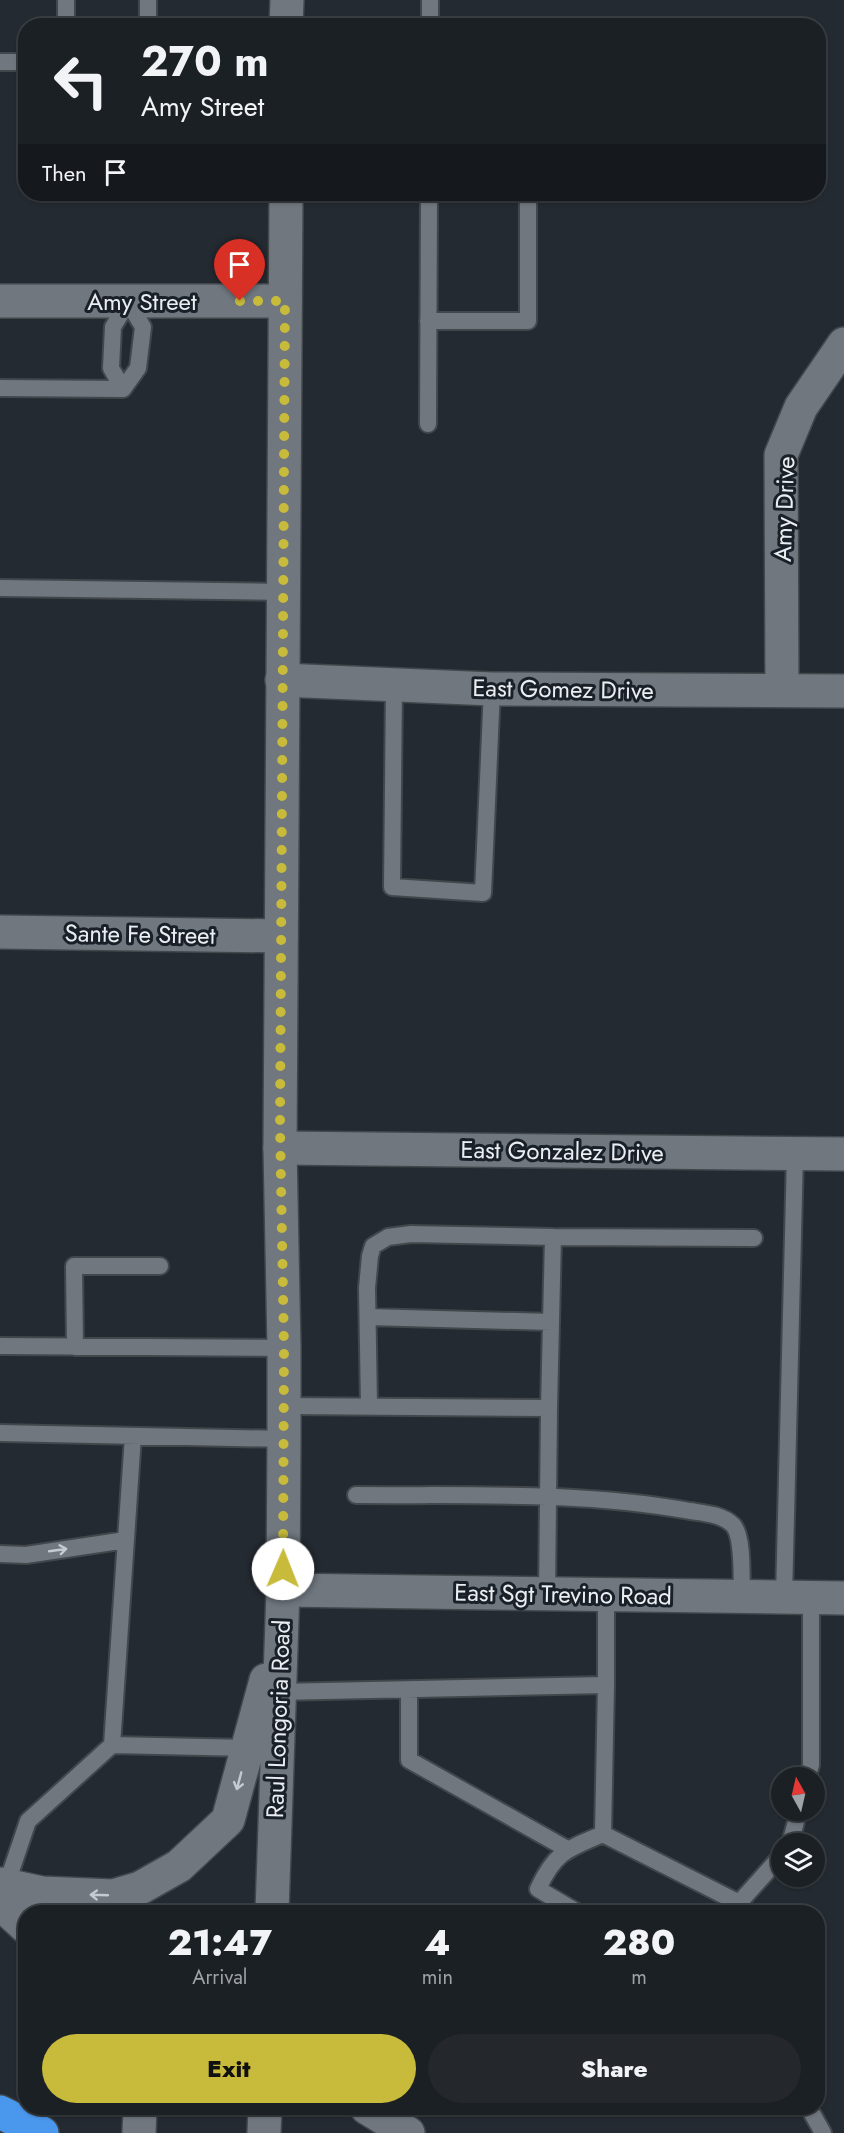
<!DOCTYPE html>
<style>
body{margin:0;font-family:Jost,sans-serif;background:#24282d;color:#f1f3f6;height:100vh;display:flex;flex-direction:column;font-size:22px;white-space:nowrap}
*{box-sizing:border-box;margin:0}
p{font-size:20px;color:#a0a3a7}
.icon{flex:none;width:33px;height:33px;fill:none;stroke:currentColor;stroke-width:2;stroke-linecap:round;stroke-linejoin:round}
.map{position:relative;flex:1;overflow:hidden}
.panel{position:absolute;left:18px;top:1905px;width:807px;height:210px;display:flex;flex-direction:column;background:#1b2025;border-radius:24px;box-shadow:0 2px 4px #0004,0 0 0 2px #393e42}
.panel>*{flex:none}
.hud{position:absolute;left:18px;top:18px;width:808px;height:183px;border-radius:24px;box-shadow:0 2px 4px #0004,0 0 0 2px #393e42;background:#1b2025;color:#f1f3f6;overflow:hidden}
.needle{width:39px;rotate:352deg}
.tools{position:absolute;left:771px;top:1767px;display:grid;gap:12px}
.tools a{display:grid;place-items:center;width:54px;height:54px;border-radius:50%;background:#1b2025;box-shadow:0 2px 4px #0004,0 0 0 2px #393e42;font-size:30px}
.pin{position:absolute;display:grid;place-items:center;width:51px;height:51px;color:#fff;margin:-62px -26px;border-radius:50% 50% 50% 0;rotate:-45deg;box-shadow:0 0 6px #0007}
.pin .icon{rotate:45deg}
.me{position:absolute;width:66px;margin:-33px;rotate:1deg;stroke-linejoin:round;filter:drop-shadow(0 0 4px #0008)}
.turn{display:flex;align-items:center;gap:21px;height:126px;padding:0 24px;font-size:27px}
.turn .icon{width:78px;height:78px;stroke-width:2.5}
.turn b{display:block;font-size:42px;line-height:51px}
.then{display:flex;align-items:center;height:57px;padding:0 24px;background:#0003;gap:12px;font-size:22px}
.eta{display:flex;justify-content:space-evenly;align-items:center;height:102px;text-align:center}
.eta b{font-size:36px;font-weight:800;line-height:42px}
.button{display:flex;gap:12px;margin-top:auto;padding:12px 24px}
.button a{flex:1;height:69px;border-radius:36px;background:#c8bb3b;color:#111;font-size:24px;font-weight:800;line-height:69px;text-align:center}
.button a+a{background:#24282d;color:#f1f3f6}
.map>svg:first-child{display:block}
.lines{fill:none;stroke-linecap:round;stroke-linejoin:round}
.lane-casing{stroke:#42474c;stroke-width:20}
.street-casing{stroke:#42474c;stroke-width:36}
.secondary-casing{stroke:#42474c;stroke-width:36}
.highway-casing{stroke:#42474c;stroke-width:36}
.lane{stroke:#70777f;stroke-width:16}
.street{stroke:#70777f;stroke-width:33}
.secondary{stroke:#70777f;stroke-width:33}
.highway{stroke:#4a98ee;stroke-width:33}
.oneway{stroke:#c5cad0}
.route{stroke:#c8bb3b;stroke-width:10;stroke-dasharray:0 18}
.labels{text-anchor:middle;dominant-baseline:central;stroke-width:6;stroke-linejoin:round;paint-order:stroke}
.street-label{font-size:24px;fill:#eaeef2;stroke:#1a2027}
</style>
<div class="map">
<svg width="844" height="2133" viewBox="0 0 844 2133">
<rect width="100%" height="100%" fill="#242a31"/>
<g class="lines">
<!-- lane casing -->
<g class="lane-casing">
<path id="lane" d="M66,26V0
M148,26V0
M430,26V0
M0,62H26
M128,302L143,327L138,368L123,389L111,368L113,327Z
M428,321H528V194
M0,388L123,389
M428,424L429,194
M0,588L283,592
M394,685L392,887L483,893L492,689
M368,1317L551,1322
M0,1346L284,1348
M75,1347L74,1266H160
M284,1406L549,1408L547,1594
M369,1406L367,1288L370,1256L373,1246L388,1237L411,1234L553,1237
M549,1408L553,1237L754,1238
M0,1433L284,1439
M133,1436L112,1745L248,1748
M356,1495C467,1496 580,1491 690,1511C703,1513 722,1514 733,1525C744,1537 741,1579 742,1596
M0,1554L26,1555L126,1540
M784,1597L795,1154
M606,1685L603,1834L739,1903L782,1855
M409,1690V1760L567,1849
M278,1692L606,1685V1595
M807,1778L811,1765V1597
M790,1844L799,1810
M6,1886L28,1821L112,1745
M577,1912L538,1889C555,1852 567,1849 603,1834
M809,2108L823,2133"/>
</g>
<!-- street casing -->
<g class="street-casing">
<path id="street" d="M0,301H285
M282,680L492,689L844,691
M782,690L781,455L801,407L844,344
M0,932L281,936
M280,1148L844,1154
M283,1590L844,1598"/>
</g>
<!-- secondary casing -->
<g class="secondary-casing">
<path id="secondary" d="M286,26L287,0
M0,1884L42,1893L113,1896L140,1888L179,1866L228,1820L266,1680
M0,1903L26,1927
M272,1912L283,1590L284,1439V1348L280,1148L286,194
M367,2108L408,2133
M139,2133L140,2108
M264,2133L265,2108"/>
</g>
<!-- highway casing -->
<g class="highway-casing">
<path id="highway" d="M0,2112L42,2133"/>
</g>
<!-- lane -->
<use href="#lane" class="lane"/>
<!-- street -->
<use href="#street" class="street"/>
<!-- secondary -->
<use href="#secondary" class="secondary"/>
<!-- highway -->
<use href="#highway" class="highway"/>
</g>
<!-- one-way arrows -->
<defs><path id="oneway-shaft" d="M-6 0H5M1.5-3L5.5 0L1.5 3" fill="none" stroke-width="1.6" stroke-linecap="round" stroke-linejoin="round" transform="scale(1.5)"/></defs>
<g class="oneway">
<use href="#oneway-shaft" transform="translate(58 1550) rotate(-8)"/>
<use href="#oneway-shaft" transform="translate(239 1781) rotate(105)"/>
<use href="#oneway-shaft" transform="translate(99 1895) rotate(-178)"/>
</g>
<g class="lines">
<!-- route -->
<path class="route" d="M240,301H285L280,1125L284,1348L283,1569"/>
</g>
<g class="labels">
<!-- street labels -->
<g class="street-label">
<text x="142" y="301">Amy Street</text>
<text transform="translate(784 509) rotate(-88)">Amy Drive</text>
<text transform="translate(563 689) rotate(1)">East Gomez Drive</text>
<text transform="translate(140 934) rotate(1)">Sante Fe Street</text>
<text transform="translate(562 1151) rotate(1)">East Gonzalez Drive</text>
<text transform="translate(563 1594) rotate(1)">East Sgt Trevino Road</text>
<text transform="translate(278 1719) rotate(-88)">Raul Longoria Road</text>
</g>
</g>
</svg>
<div class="tools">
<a><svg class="needle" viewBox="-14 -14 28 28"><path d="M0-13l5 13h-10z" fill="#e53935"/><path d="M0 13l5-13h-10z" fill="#a0a3a7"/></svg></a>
<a><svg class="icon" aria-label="layers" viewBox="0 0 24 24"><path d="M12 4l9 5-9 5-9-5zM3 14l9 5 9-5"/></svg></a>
</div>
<div class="pin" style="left:240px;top:301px;background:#d93025"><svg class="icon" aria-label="arrive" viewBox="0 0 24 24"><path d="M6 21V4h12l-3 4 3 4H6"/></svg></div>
<svg class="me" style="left:283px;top:1569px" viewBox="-20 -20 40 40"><circle r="19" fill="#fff"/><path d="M0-13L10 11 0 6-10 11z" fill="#c8bb3b"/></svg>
<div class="hud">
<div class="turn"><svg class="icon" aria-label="left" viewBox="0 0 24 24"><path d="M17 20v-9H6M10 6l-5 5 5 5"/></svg><div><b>270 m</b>Amy Street</div></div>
<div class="then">Then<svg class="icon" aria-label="arrive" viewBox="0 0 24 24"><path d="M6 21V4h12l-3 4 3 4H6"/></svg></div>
</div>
<section class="panel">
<div class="eta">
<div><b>21:47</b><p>Arrival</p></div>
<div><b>4</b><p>min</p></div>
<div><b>280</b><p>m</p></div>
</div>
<div class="button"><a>Exit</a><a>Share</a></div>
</section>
</div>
